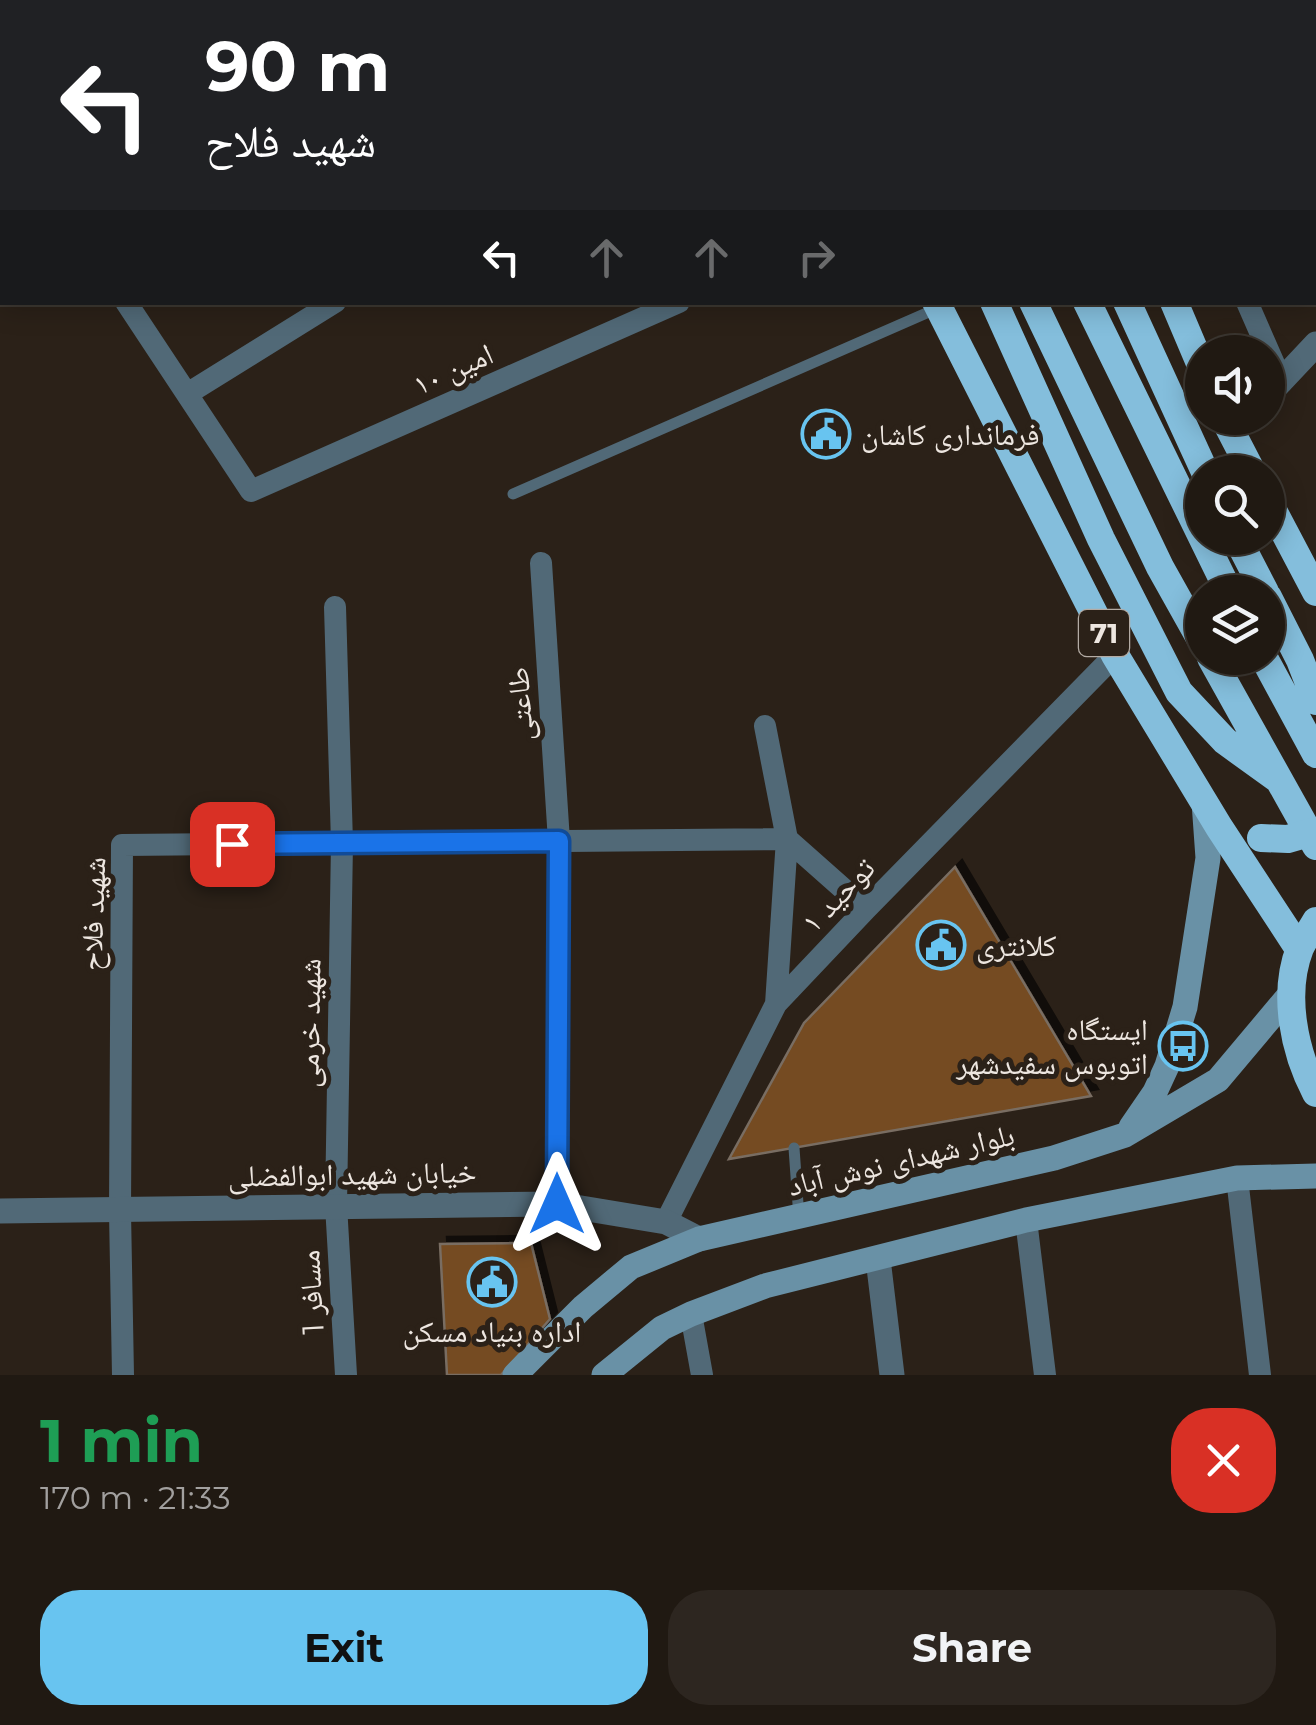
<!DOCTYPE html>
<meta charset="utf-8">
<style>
body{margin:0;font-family:Montserrat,"Noto Naskh Arabic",sans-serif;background:#2d2620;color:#f1f3f6;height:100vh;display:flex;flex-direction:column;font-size:38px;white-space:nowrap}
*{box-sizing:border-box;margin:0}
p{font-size:32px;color:#a2a09f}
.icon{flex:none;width:55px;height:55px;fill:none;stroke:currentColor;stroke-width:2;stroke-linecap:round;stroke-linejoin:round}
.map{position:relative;height:1375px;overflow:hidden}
.details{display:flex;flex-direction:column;background:#201912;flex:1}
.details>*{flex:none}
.top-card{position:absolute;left:0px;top:0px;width:1318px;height:305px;box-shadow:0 5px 25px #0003,0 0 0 2px #3d3832;background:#202124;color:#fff;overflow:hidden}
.buttons{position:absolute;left:1185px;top:335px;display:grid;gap:20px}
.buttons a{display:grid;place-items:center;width:100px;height:100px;border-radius:50%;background:#201912;box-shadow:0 5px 25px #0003,0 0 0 2px #3d3832;font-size:50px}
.pin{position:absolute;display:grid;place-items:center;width:85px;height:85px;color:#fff;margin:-42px;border-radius:20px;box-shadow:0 5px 15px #0006}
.me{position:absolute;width:110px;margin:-55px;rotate:0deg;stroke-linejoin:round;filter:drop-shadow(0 0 8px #0008)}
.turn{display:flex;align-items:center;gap:35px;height:210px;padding:0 40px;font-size:45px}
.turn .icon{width:130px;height:130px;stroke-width:2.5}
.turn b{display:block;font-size:70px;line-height:85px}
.lanes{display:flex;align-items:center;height:95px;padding:0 40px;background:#0003;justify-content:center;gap:50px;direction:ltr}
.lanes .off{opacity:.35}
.round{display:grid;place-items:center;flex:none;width:105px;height:105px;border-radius:40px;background:#2d2620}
.overview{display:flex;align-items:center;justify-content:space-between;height:170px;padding:0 40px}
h1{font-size:60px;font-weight:700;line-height:75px;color:#1e9e55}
.cta{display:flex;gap:20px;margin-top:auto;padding:20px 40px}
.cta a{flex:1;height:115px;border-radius:40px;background:#68c4f0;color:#111;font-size:40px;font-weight:700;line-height:115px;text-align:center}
.cta a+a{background:#2d2620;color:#f1f3f6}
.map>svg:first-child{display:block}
.building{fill:#744b20;stroke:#796d62;stroke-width:2.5;filter:url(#shadow)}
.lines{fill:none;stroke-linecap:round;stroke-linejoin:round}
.service{stroke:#516977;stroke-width:11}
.minor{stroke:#516977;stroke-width:22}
.tertiary{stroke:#516977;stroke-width:25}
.secondary{stroke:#6991a6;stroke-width:25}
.primary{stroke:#7bb0cb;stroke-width:25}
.trunk{stroke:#84bedc;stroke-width:28}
.trunk-bridge{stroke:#84bedc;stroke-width:28}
.route-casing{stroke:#114b97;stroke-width:25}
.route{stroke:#1a73e8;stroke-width:18}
.labels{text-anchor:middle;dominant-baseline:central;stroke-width:10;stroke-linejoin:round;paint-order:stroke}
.shield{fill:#2b2118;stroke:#b3aba4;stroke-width:2.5}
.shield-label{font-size:28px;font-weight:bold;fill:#ede6e0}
.street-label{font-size:30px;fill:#ede6e0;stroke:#2b2118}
.poi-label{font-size:30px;fill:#ede6e0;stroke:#2b2118;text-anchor:start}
</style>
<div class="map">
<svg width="1316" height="1375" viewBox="0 0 1316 1375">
<defs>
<filter id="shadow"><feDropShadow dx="7" dy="-7" stdDeviation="0" flood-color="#0009"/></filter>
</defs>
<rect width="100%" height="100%" fill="#2b2118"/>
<!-- building -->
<path class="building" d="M955,867L1091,1096L729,1159L804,1023Z
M531,1243L550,1319L501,1375H447L440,1244Z"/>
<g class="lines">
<!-- service -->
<path class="service" d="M513,494L938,308
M794,1148L799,1218"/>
<!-- minor -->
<path class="minor" d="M617,0L618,2
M377,2L380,0
M0,109L2,113
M126,302L251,491L679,302
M1247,302L1282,382
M187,394L335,302
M541,563L559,841L557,1204
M335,607L342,843L336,1205L346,1375
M765,726L787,839L776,1004
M1237,1178L1260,1375
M1026,1220L1045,1375
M666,1222L776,1004L866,909L1115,655
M691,1314L702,1375
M123,1375L120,1212L122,845L787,839L866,909"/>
<!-- tertiary -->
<path class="tertiary" d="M1315,33H1316
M1268,395L1316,344
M0,1211L557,1204L666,1222L699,1239
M878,1259L892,1375"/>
<!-- secondary -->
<path class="secondary" d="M1131,1127L1155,1092L1167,1066L1185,1007L1208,858L1204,802
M515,1375L583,1307L631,1267L699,1239L1054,1158L1125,1135L1218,1080L1292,992
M604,1375L662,1328L691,1314L765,1286L1026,1220L1237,1178L1316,1176"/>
<!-- primary -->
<path class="primary" d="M824,0L825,2"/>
<!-- trunk -->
<path class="trunk" d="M863,0L864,2
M914,0L915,2
M964,0L965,2
M1043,0L1044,2
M936,302L1115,655L1219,827L1299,949
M994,302L1101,539L1179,692L1225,741L1279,780
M1033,302L1160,567L1202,642
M1087,302L1229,592
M1127,302L1205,472
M1174,302L1202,368
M1224,418L1252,472
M1268,501L1316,592
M1237,538L1265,592
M1268,597L1300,660L1316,701
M1211,658L1316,846
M1264,658L1316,754
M1316,921C1311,930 1304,939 1300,948C1282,994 1294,1051 1316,1093"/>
<!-- trunk-bridge -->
<path class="trunk-bridge" d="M1261,838L1288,839L1316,831"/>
</g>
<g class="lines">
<!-- route casing -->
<g class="route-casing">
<path id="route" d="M232,844L559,841L557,1204"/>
</g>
<!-- route -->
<use href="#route" class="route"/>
</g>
<!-- icons -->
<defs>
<g id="civic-ring" transform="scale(2.5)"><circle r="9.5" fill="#2b2118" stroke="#68c4f0" stroke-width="1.5"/><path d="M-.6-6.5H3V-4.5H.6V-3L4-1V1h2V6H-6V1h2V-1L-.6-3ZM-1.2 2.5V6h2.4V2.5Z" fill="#68c4f0"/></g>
<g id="bus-ring" transform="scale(2.5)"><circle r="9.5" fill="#2b2118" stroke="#68c4f0" stroke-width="1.5"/><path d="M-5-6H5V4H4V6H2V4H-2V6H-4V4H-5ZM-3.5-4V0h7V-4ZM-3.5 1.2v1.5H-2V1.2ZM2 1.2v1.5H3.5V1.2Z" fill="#68c4f0"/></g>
</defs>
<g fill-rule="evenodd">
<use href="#civic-ring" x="826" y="434"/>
<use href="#civic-ring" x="941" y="945"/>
<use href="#bus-ring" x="1183" y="1046"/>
<use href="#civic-ring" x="492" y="1282"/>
</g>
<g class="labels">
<!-- shield labels -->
<rect class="shield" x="1079" y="610" width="50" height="46" rx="8"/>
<g class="shield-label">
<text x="1104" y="633">71</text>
</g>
<!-- street labels -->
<g class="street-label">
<text transform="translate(453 369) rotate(-24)">امین ۱۰</text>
<text transform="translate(520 704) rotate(-94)">طاعتی</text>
<text transform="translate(838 895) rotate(-46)">توحید ۱</text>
<text transform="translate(93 914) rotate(-88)">شهید فلاح</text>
<text transform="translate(309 1023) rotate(-89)">شهید خرمی</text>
<text transform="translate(901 1160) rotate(-13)">بلوار شهدای نوش آباد</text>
<text transform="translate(352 1174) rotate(-1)">خیابان شهید ابوالفضلی</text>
<text transform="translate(311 1292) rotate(-93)">مسافر 1</text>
</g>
<!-- poi labels -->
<g class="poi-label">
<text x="861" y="434">فرمانداری کاشان</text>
<text x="976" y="945">کلانتری</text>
<text x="1148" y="1029" text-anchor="end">ایستگاه<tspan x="1148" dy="34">اتوبوس سفیدشهر</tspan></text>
<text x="492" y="1331" text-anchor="middle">اداره بنیاد مسکن</text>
</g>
</g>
</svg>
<div class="buttons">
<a><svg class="icon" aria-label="sound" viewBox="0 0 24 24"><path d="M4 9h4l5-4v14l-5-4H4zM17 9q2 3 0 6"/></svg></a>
<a><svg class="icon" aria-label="search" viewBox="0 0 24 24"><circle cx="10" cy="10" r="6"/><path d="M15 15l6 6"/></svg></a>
<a><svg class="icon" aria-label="layers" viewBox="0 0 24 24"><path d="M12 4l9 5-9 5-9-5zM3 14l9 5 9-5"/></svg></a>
</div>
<div class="pin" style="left:232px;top:844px;background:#d93025"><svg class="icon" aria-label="arrive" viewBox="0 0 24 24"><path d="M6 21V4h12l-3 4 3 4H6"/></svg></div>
<svg class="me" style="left:557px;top:1204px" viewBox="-20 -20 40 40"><path d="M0-17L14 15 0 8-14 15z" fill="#1a73e8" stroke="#fff" stroke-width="4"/></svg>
<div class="top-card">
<div class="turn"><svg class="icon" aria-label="left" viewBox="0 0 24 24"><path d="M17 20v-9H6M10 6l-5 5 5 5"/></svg><div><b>90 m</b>شهید فلاح</div></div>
<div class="lanes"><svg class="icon" aria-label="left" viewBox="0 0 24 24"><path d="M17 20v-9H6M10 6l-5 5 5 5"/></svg><svg class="icon off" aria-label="ahead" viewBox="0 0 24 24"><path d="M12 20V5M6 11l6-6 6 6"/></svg><svg class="icon off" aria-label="ahead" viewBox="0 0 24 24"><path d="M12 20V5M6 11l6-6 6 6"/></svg><svg class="icon off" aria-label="right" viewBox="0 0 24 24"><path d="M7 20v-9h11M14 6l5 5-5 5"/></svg></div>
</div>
</div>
<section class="details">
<div class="overview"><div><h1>1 min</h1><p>170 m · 21:33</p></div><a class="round" style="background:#d93025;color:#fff"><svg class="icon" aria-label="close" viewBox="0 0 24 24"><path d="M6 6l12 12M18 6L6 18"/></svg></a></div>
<div class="cta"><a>Exit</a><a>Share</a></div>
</section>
